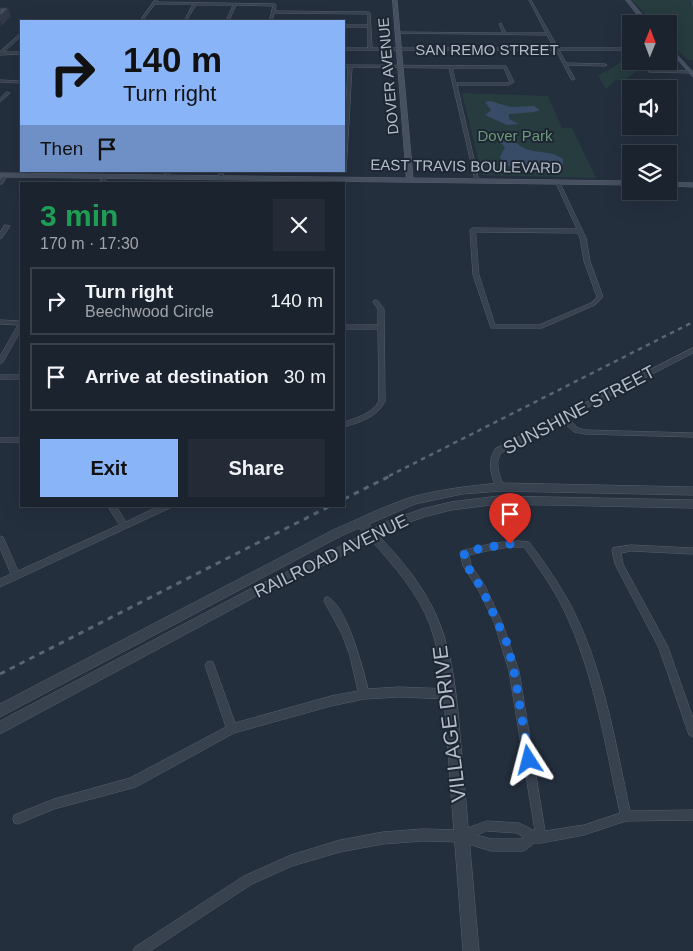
<!DOCTYPE html>
<meta charset="utf-8">
<style>
body{margin:0;font-family:Helvetica,sans-serif;background:#242b36;color:#f1f3f6;height:100vh;display:flex;flex-direction:column;font-size:19px;white-space:nowrap}
*{box-sizing:border-box;margin:0}
p{font-size:16px;color:#a0a4aa}
.icon{flex:none;width:28px;height:28px;fill:none;stroke:currentColor;stroke-width:2;stroke-linecap:round;stroke-linejoin:round}
.map{position:relative;flex:1;overflow:hidden}
.sheet{position:absolute;left:20px;top:182px;width:325px;height:325px;display:flex;flex-direction:column;background:#1b232e;border-radius:0px;box-shadow:0 5px 20px #0002,0 0 0 1px #39404a}
.sheet>*{flex:none}
.guide{position:absolute;left:20px;top:20px;width:325px;height:152px;border-radius:0px;box-shadow:0 5px 20px #0002,0 0 0 1px #39404a;background:#8ab4f8;color:#111;overflow:hidden}
.needle{width:32px;rotate:1deg}
.tools{position:absolute;left:622px;top:15px;display:grid;gap:10px}
.tools a{display:grid;place-items:center;width:55px;height:55px;border-radius:0px;background:#1b232e;box-shadow:0 5px 20px #0002,0 0 0 1px #39404a;font-size:25px}
.pin{position:absolute;display:grid;place-items:center;width:42px;height:42px;color:#fff;margin:-51px -21px;border-radius:50% 50% 50% 0;rotate:-45deg;box-shadow:0 0 5px #0007}
.pin .icon{rotate:45deg}
.me{position:absolute;width:55px;margin:-28px;rotate:351deg;stroke-linejoin:round;filter:drop-shadow(0 0 4px #0008)}
.turn{display:flex;align-items:center;gap:18px;height:105px;padding:0 20px;font-size:22px}
.turn .icon{width:65px;height:65px;stroke-width:2.5}
.turn b{display:block;font-size:35px;line-height:42px}
.then{display:flex;align-items:center;height:48px;padding:0 20px;background:#0003;gap:10px;font-size:19px}
.round{display:grid;place-items:center;flex:none;width:52px;height:52px;border-radius:0px;background:#242b36}
.headline{display:flex;align-items:center;justify-content:space-between;height:85px;padding:0 20px}
h1{font-size:30px;font-weight:700;line-height:38px;color:#1e9e55}
.action{display:flex;gap:10px;margin-top:auto;padding:10px 20px}
.action a{flex:1;height:58px;border-radius:0px;background:#8ab4f8;color:#111;font-size:20px;font-weight:700;line-height:58px;text-align:center}
.action a+a{background:#242b36;color:#f1f3f6}
ul{padding:0;list-style:none}
li{display:flex;align-items:center;gap:15px;height:68px;margin:0 10px 8px;padding:0 10px;border:2px solid #39404a;border-radius:0px}
li div{flex:1}
li b{display:block;font-size:19px}
li em{font-style:normal}
.map>svg:first-child{display:block}
.green{fill:#263c3f}
.water{fill:#394c67}
.lines{fill:none;stroke-linecap:round;stroke-linejoin:round}
.stream{stroke:#394c67;stroke-width:1}
.minor-casing{stroke:#565f6c;stroke-width:1}
.tertiary-casing{stroke:#565f6c;stroke-width:1}
.secondary-casing{stroke:#565f6c;stroke-width:1}
.minor{fill:#38414e;fill-rule:evenodd}
.tertiary{fill:#38414e;fill-rule:evenodd}
.secondary{fill:#465061;fill-rule:evenodd}
.rail-far1{stroke:#5a6575;stroke-width:2.5;stroke-dasharray:4.5 4.5;stroke-linecap:butt}
.rail{stroke:#5a6575;stroke-width:3;stroke-dasharray:5.5 5.5;stroke-linecap:butt}
.shaded-wall{fill:#303945}
.building{fill:#455162;stroke:#303945}
.route{stroke:#1a73e8;stroke-width:9;stroke-dasharray:0 16.2}
.labels{text-anchor:middle;dominant-baseline:central;stroke-width:4;stroke-linejoin:round;paint-order:stroke}
.far-street-label{font-size:15px;fill:#b4bcc9;stroke:#1d2633}
.far-park-label{font-size:15px;fill:#6b9a76;stroke:#1d2633}
.street-label{font-size:18px;fill:#b4bcc9;stroke:#1d2633}
.near-street-label{font-size:21px;fill:#b4bcc9;stroke:#1d2633}
</style>
<div class="map">
<svg width="693" height="951" viewBox="0 0 693 951">
<rect width="100%" height="100%" fill="#242f3e"/>
<!-- green -->
<path class="green" d="M632,0H693V60H687L669,40V24H654Z
M631,56V61H653L624,80H616L606,89L598,76Z
M462,93L548,96L562,128H572L596,178L482,175Z"/>
<!-- water -->
<path class="water" d="M490,101L511,107L534,106L540,110L534,112L509,114V119L519,124L507,125L485,115L491,110L485,102Z
M497,132C510,132 513,143 524,148C536,154 552,150 563,159V165C550,175 541,165 527,165C518,164 511,168 502,164L500,157L505,147L491,135Z"/>
<g class="lines">
<!-- stream -->
<path class="stream" d="M692,0L693,6"/>
<!-- minor casing -->
<g class="minor-casing">
<path id="minor" d="M155,0H157V2L275,4L276,5L275,11L369,12L370,13L372,48H554L547,35L395,33L397,32L503,33L499,24L501,23L506,33H546L529,0H531L558,48H631V50H559L566,63L605,64L607,65L605,66L567,65L575,79L573,80L571,79L556,50H344V48H368V27H344V25H368V14L274,13L272,21H269L273,6L236,5L229,21H226L233,5H196L186,21H184L193,4H155L142,21H140Z
M20,34H21V36L4,52H21V54L0,55V52Z
M344,65L506,66L514,82L509,85H457L479,181L475,180L449,68L352,67L346,172H228L344,171V138L348,67H344ZM453,68H504L510,82L507,83H456Z
M648,70L693,71V73L649,72Z
M0,80L21,81V83L0,82Z
M7,92L10,93L0,102V99Z
M28,171H33L30,176H26V175Z
M167,171H171L168,177H166L164,176Z
M220,171H224L223,178L219,177Z
M4,174L8,175L2,184H0V180Z
M104,175L108,176L103,184H99Z
M555,180L559,181L586,238L590,261L603,297L595,305L542,328H491L473,275L470,230L473,228L577,229L555,181ZM476,232L578,233L580,238L584,261L597,297L591,303L539,325H495L479,275Z
M5,225L10,226L2,238L0,239V233Z
M376,300L378,301L384,309L385,401C378,417 360,422 344,427V422C356,418 372,414 379,401L378,329H344V325H378V309L373,302Z
M0,320L21,321V330L3,362L0,364V356L18,325L0,324Z
M693,348V353L567,418L578,428L585,430L693,433V437L585,434L574,432L562,421L501,453C494,464 500,476 504,487L503,489H497C491,476 487,462 495,449Z
M0,375H21V379H0Z
M0,438H21V442H0Z
M108,506H116L126,522L159,506H171L170,508L0,587V579L11,574L0,548V536L3,537L4,539L18,571L119,525Z
M518,541L529,542C544,561 557,581 569,602C603,665 615,741 630,811L693,810V820L626,821L584,835L541,843H534L527,849L523,851H491L462,842L423,841L383,844L340,852L292,866L252,884L150,951H133L135,947L244,876L291,855L340,840L383,832L423,829L462,830L487,821L519,823L535,831L509,671L494,622L479,591L463,566L460,553L461,551L494,543ZM510,547H524C538,567 552,586 563,608C594,672 605,744 620,813L584,825L545,831L519,671L502,622L485,586L471,565L469,555L487,551ZM487,831L517,833L523,837L521,839H491L477,835Z
M631,545L693,548V554L631,551L621,553L623,564L668,647L693,718V737L689,735L688,732L659,648L615,564L612,550L613,548Z
M328,597C347,606 363,669 368,689L399,687L450,689L453,691L455,694L453,697L450,699L399,697L364,699L331,706L234,733L136,787L54,809L18,824L14,823L13,819L14,815L54,799L130,778L226,727L205,665L207,662L210,661L213,662L235,723L331,696L358,691L350,656L342,634L324,601L325,598Z"/>
</g>
<!-- tertiary casing -->
<g class="tertiary-casing">
<path id="tertiary" d="M500,483L693,487V495L500,491L462,494L415,504L369,524L373,529L388,521L422,509L451,502L499,496L693,500V508L499,504L451,510L424,517L396,527L379,536C435,595 450,632 458,712L479,951H463L445,712C443,683 440,653 430,625C418,593 394,566 371,540L326,564L264,592L0,734V721L256,586L318,558L364,534L359,528L341,536L0,717V704L333,530C359,519 384,506 412,497C441,489 470,486 500,483Z"/>
</g>
<!-- secondary casing -->
<g class="secondary-casing">
<path id="secondary" d="M393,0H397L413,178L631,181V185L0,177V173L406,178Z
M626,0H630L650,24H645Z
M669,46L693,72V77L669,50Z
M669,182L693,183V187L669,186Z"/>
</g>
<!-- minor -->
<use href="#minor" class="minor"/>
<!-- tertiary -->
<use href="#tertiary" class="tertiary"/>
<!-- secondary -->
<use href="#secondary" class="secondary"/>
<!-- rail-far1 -->
<path class="rail-far1" d="M389,476L693,322"/>
<!-- rail -->
<path class="rail" d="M344,499L392,475
M0,674L330,506"/>
</g>
<!-- shaded-wall -->
<path class="shaded-wall" d="M8,8L11,17L1,26L0,21V16Z"/>
<!-- building -->
<path class="building" d="M0,8H8L0,16Z"/>
<g class="lines">
<!-- route -->
<path class="route" d="M510,544L482,548L464,553L467,566L482,589L507,643L514,671L529,760"/>
</g>
<g class="labels">
<!-- far-street labels -->
<g class="far-street-label">
<text x="487" y="49">SAN REMO STREET</text>
<text transform="translate(388 76) rotate(-95)">DOVER AVENUE</text>
<text transform="translate(466 166) rotate(1)">EAST TRAVIS BOULEVARD</text>
</g>
<!-- far-park labels -->
<g class="far-park-label">
<text x="515" y="135">Dover Park</text>
</g>
<!-- street labels -->
<g class="street-label">
<text transform="translate(579 410) rotate(-28)">SUNSHINE STREET</text>
<text transform="translate(331 556) rotate(-26)">RAILROAD AVENUE</text>
</g>
<!-- near-street labels -->
<g class="near-street-label">
<text transform="translate(449 724) rotate(-97)">VILLAGE DRIVE</text>
</g>
</g>
</svg>
<div class="tools">
<a><svg class="needle" viewBox="-14 -14 28 28"><path d="M0-13l5 13h-10z" fill="#e53935"/><path d="M0 13l5-13h-10z" fill="#a0a4aa"/></svg></a>
<a><svg class="icon" aria-label="sound" viewBox="0 0 24 24"><path d="M4 9h4l5-4v14l-5-4H4zM17 9q2 3 0 6"/></svg></a>
<a><svg class="icon" aria-label="layers" viewBox="0 0 24 24"><path d="M12 4l9 5-9 5-9-5zM3 14l9 5 9-5"/></svg></a>
</div>
<div class="pin" style="left:510px;top:544px;background:#d93025"><svg class="icon" aria-label="arrive" viewBox="0 0 24 24"><path d="M6 21V4h12l-3 4 3 4H6"/></svg></div>
<svg class="me" style="left:529px;top:760px" viewBox="-20 -20 40 40"><path d="M0-17L14 15 0 8-14 15z" fill="#1a73e8" stroke="#fff" stroke-width="4"/></svg>
<div class="guide">
<div class="turn"><svg class="icon" aria-label="right" viewBox="0 0 24 24"><path d="M7 20v-9h11M14 6l5 5-5 5"/></svg><div><b>140 m</b>Turn right</div></div>
<div class="then">Then<svg class="icon" aria-label="arrive" viewBox="0 0 24 24"><path d="M6 21V4h12l-3 4 3 4H6"/></svg></div>
</div>
<section class="sheet">
<div class="headline"><div><h1>3 min</h1><p>170 m · 17:30</p></div><a class="round"><svg class="icon" aria-label="close" viewBox="0 0 24 24"><path d="M6 6l12 12M18 6L6 18"/></svg></a></div>
<ul>
<li><svg class="icon" aria-label="right" viewBox="0 0 24 24"><path d="M7 20v-9h11M14 6l5 5-5 5"/></svg><div><b>Turn right</b><p>Beechwood Circle</p></div><em>140 m</em></li>
<li><svg class="icon" aria-label="arrive" viewBox="0 0 24 24"><path d="M6 21V4h12l-3 4 3 4H6"/></svg><div><b>Arrive at destination</b></div><em>30 m</em></li>
</ul>
<div class="action"><a>Exit</a><a>Share</a></div>
</section>
</div>
